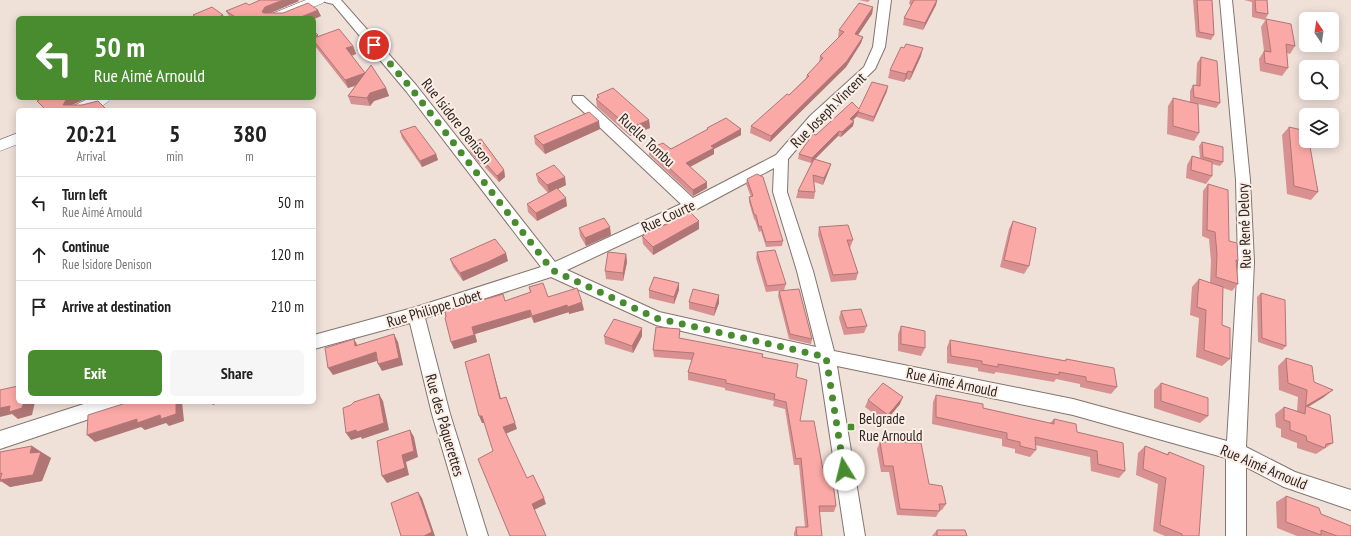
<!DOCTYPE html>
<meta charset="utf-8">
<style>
body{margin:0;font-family:"PT Sans Narrow",sans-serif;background:#f6f6f6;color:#222;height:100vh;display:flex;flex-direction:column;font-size:15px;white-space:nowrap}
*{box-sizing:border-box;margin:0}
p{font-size:13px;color:#767676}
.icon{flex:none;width:22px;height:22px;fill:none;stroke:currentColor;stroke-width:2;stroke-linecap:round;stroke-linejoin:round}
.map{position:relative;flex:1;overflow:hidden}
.details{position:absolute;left:16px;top:108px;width:300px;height:296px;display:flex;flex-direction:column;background:#fff;border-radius:6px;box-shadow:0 2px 10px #0003}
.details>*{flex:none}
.hud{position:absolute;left:16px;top:16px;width:300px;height:84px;border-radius:6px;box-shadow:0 2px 10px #0003;background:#498c2f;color:#fff;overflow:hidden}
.needle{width:26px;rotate:347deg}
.controls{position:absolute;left:1299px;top:12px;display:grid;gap:8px}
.controls a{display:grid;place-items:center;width:40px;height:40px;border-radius:6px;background:#fff;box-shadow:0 2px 10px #0003;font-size:20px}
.pin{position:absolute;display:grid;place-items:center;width:34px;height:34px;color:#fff;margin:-17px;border:2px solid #fff;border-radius:50%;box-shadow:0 1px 4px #0007}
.me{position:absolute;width:44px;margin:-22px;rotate:351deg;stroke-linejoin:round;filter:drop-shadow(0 0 3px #0008)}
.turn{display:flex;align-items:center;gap:14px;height:84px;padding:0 12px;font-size:18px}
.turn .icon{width:52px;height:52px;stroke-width:2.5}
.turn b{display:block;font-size:28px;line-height:34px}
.eta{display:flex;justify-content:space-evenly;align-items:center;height:68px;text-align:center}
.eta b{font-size:24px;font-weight:800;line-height:28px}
.primary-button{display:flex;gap:8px;margin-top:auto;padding:8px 12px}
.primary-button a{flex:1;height:46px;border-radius:6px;background:#498c2f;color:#fff;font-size:16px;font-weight:800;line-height:46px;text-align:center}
.primary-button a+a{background:#f6f6f6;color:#222}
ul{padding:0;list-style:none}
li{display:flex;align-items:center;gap:12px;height:52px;padding:0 12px;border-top:1px solid #e0e0e0}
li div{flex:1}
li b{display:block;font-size:15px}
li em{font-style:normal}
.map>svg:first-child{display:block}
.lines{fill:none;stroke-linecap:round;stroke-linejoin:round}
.minor-casing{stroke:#82756e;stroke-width:2}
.tertiary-casing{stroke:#82756e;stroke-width:1}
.minor{fill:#fff;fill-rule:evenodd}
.tertiary{fill:#fff;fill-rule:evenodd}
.wall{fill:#d89190}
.shaded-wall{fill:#b07675}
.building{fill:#fba9a7;stroke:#b07675}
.route{stroke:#498c2f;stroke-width:7;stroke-dasharray:0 12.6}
.poi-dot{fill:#498c2f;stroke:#fcede5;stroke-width:1.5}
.labels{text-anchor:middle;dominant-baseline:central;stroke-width:4;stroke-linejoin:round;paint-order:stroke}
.street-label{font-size:15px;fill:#2a2522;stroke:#fcede5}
.poi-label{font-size:15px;fill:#2a2522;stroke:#fcede5;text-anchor:start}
</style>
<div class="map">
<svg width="1351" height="536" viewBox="0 0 1351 536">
<rect width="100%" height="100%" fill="#efe0d8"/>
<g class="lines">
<!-- minor casing -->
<g class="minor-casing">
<path id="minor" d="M323,0H341L416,85L555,262L681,204L573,102L572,99L573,96H583L693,198L776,155L810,116L864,67L873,47L879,0H891L885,47L875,69L820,122L788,159L787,192L813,271L834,351L1073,399L1227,441L1238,262L1236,180L1220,0H1232L1250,180L1254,262L1246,447L1295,472L1351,490V510L1284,487L1246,467V536H1226V458L1073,415L837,366L865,536H845L819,363L656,325L551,277L425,318L450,414L488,536H468L432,414L410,323L314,349V335L416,307L541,267L406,91L333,4L325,2ZM774,168L773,192L797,271L816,347L659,312L567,270L697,209Z
M90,402H124L122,408L0,449V431Z"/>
</g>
<!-- tertiary casing -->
<g class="tertiary-casing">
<path id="tertiary" d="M306,0H325L323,3L286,18H267L269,15Z
M90,98H111C102,111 83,110 69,110L71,107Z
M18,133V144L0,151V140Z"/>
</g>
<!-- minor -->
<use href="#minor" class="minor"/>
<!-- tertiary -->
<use href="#tertiary" class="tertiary"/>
</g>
<!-- wall -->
<path class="wall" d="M859,0H870L868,2Z
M910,0H937L936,5L923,30L903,25L904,18L911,5L909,4Z
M1193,0H1212L1214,35L1211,40L1196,37Z
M1244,0H1267L1268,14L1265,20L1252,17V2Z
M299,1L270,13L321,16L314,19V18H230L226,11L249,5Z
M873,7L872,14L858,35L863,37L861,43L846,67L770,142L750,133L751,126L789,95L806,78L807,75L819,63L820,56L839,37H838L839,30Z
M1266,19L1295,46L1290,54L1287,53L1288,68L1282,76L1260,71L1259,59L1264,51L1261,27Z
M314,31L318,36L353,46L356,54L352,56L365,73L386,88L389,96L374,101L370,106L351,104L348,96L355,86L348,88L315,46L314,45Z
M921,56L910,80L906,79L904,82L888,78L890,70Z
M1201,57L1220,103L1216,108L1198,104L1199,133L1194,141L1167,134L1168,106L1173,98L1190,102V91L1193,85H1196L1197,63Z
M887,91L873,122L857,117V116L853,120L854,121L853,126L841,137L838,136L815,159L831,164L829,170L823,185L814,182L815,192L814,199L796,198L798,191L812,162L811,163L798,159L799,154L816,135L859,109Z
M597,95L649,120L650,128L630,136L597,107L596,99L597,98Z
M1289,127L1318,192L1311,200L1287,194L1282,135Z
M707,128L741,129V135L714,149V154L690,167L707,182V188L693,196L649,155V149H671L707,130Z
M600,129L545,154L535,144L534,136Z
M400,131L436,154L438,160L422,167L402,138Z
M1202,142L1223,162L1220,166L1212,164V176L1206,184L1186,178L1187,165L1192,156L1200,158L1199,146Z
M468,145L504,170L505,177L499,182L481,163L480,164L470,152Z
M536,174L566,185L558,189L567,206L537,221L528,212L527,204L548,193L538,182Z
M747,179L783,241L782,246L766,247L761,231L759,232L755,220L754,219L749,202V197H751L746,184Z
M1208,184L1229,241L1238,261L1236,262L1238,284L1232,291L1223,288L1222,325L1230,359L1222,366L1196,357L1199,318L1190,315L1192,287L1199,279L1210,283L1211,261L1209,239L1202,236L1203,191Z
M667,221L699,229L653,255L643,244L642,236L667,224Z
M1013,221L1029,266L1024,274L1000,267L1009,229Z
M819,227L853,240L850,248L858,273L856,280L831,282L818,235Z
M579,228L611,235L586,246L580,236Z
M757,252L786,284L784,290L766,292L756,258Z
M626,254L627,262L623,281L606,279L605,271Z
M450,259L508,261L463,281L453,267Z
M529,287L548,297L584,310L569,314V312L534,323L531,317L475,334L477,342L454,349L451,342L505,301L530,292Z
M649,290H679L674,304L649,298Z
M779,291L812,339L811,344L789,339L778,296Z
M1261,293L1286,346L1282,350L1258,342L1257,297Z
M689,302L719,303L714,316L689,309Z
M841,311L867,326L864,333L844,335L839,318Z
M901,326L925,348L921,356L898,351V334Z
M642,328V336L633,353L605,344L604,336Z
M680,338L763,357L796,377L800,421L824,475L836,506L834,512H819L822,536H794V533L796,527H805L799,465H794L785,409L773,406L774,401L725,390V388L688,380V372L692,360L654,357L653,350Z
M950,340L1065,361L1066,359L1117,387L1111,394L1080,387V384L1056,379L1054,382L996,372L994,374L978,371V368L947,363V347Z
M1286,358L1314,382L1324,397L1308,407L1333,443L1316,454L1297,448V443L1281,437V429L1276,427L1275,414L1284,407L1297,411L1298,397L1279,390L1278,366Z
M1161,383L1208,416L1200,423L1154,408V390Z
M936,395L983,408L1050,423L1054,419L1077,432L1125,471L1119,478L1091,471L1090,457L1035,445L1036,450L1030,457L1015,453V449L1002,446V439L932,424L933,402Z
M868,400L900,404L885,422L865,407Z
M880,442L929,484L946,504L942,510H940L936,517L897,515L889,472H881L877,449Z
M32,446L51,458L42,481L10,487L2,482H0V452Z
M1145,446L1167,454L1169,452L1199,536H1165L1153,531L1158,484L1136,475L1138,453Z
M1286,496L1321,514L1351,536H1297L1277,528L1276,502Z
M937,530L967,536H932Z"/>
<!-- shaded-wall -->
<path class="shaded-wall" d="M283,0H298L299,1L268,14L266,18L262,12L265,7Z
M937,0L936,5L923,30L925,23Z
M873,7L872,14L854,41L855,34Z
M318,10L321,16L314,19V18H302L301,17Z
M223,15L225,18H216Z
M863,37L861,43L846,67L770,142L771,136Z
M353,46L356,54L349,56L346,48Z
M923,48L921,56L910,80L912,72Z
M908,71L906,79L904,82L906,74Z
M365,73L368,81L348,88L345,80Z
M888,86L887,91L873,122L874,117Z
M386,88L389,96L374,101L370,106L367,98L370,93Z
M69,98H87L70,106L63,105L66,100Z
M859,110L857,116L849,124L850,119Z
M649,120L650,128L630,136V128Z
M599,121L600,129L545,154L543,145Z
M854,121L853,126L841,137L842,132Z
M741,129V135L714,149V154L686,169V163L711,146Z
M839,131L838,136L811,163L812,158Z
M436,154L438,160L422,167L420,161Z
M478,157H480L481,163L480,164Z
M831,164L829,170L823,185L824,178Z
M504,170L505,177L499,182L497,176Z
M565,177L566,185L549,193L547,185Z
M707,182V188L693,196V190Z
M566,198L567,206L537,221L536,213Z
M699,221V229L653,255V247Z
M610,227L611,235L586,246L585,238Z
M506,253L508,261L463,281L460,273Z
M626,254L627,262L623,281V273Z
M679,283V290L674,304V297Z
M719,295V303L714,316L715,308Z
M582,302L584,310L569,314L568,307Z
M567,305L569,312L534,323L532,316Z
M530,310L531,317L475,334L477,342L454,349L451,342L472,327Z
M642,328V336L633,353L632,346Z
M394,334L398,342L403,365L382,371L378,364Z
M354,339L358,346H355Z
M376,352L380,360L333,375L328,368Z
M489,354L491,362L503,406L500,399Z
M1333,390L1324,397L1306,408V406Z
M379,394L383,401L389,430L362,439L361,437L351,440L346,433Z
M903,397L900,404L885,422L888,415Z
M24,402H35L32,415L18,419L12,414L0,417V408Z
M176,402H182L184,421L169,426L166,423L145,430L141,427L95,442L87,435L137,419Z
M210,402H220L213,405Z
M509,404L517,429L505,434L503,427Z
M479,416H482L485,423H482Z
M410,430L414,437L418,457L406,462L409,475L387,483L382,476L402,455Z
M32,446L41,452L51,458L42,481L10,487L0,480L30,453Z
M418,492L422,498L435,536H424Z
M544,498L546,504L534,510L532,504Z"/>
<!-- building -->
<path class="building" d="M260,0H283L265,7L262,12L264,13H283L308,3L318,10L301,17L303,18H237L226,11L246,3L249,5Z
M914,0H937L925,23L904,18Z
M1197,0H1212L1214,35L1199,32Z
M1255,0H1267L1268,14L1256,12Z
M859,3L873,7L855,34L863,37L847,61L771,136L751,126L787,94L789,95L809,76L807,75L823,58L820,56L844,32L839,30Z
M212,7L223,15L216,18H197L193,15Z
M1266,19L1291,24L1295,46L1286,44L1288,68L1265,63L1264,51L1271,52Z
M339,29L353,46L346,48L365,73L345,80L314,41V38Z
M314,31L318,35L314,37Z
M906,44L923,48L912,72L908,71L906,74L890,70L901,47L904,48Z
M1201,57L1217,61L1220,103L1194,97L1193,85L1200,86Z
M371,65L386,88L370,93L367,98L348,96Z
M872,82L888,86L874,117L858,112L859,110L850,119L854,121L842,132L839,131L812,158L799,154L813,134L816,135L852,102L859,109Z
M613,88L649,120L630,128L596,99L599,97L597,95Z
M43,98H69L66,100L63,105H82L98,101L107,110H46L37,101Z
M1173,98L1198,104L1199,133L1173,126Z
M589,112L599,121L543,145L534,136Z
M726,118L741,129L711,146L714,148L686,163L707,182L693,190L649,149L663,143L671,149L708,129L707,128Z
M415,126L436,154L420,161L400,131Z
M1289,127L1306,131V141H1309L1318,192L1294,186Z
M481,139L504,170L497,176L480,157H478L468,145Z
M1202,142L1223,147V162L1203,157Z
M1192,156L1212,162V176L1191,170Z
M814,159L831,164L824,178L813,175L815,192L798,191Z
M554,165L565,177L547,185L536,174Z
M757,174L763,177L783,241L766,242L761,226L759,227L756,215L754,214L749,197L753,196L747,179Z
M1208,184L1228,190L1229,241L1237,243L1238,261L1236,260L1238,284L1216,277L1217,254L1215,232L1207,230Z
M557,188L566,198L536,213L527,204Z
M688,210L699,221L653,247L642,236L669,223L667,221Z
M604,218L610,227L585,238L579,228Z
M1013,221L1036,228L1029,266L1004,260Z
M848,225L853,240H847L858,273L833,275L819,227Z
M495,239L506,253L488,262L460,273L450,259Z
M775,250L786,284L767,286L757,252Z
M608,252L626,254L623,273L605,271Z
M654,277L679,283L674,297L649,290Z
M1199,279L1223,287L1222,325L1230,328V359L1204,350L1206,310L1197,307Z
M543,283L548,297L577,288L582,302L568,307L567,305L532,316L530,310L472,327L474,335L451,342L445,318L446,317L445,311L503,294L505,301L531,292L529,287Z
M693,289L719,295L715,308L689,302Z
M799,289L812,339L790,334L779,291Z
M1261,293L1285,300L1286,346L1262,338Z
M861,309L867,326L847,328L841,311Z
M614,319L642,328L632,346L604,336Z
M901,326L925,331V348L901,344Z
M656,327L680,329L679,338L763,354L762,357L798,364L796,377L807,380L800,421H814L824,475H832L836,506H819L822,536H797L796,527H808L801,458L796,459L786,402L774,399L775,394L726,383V380L688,372L694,353L653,350Z
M394,334L399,358L378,364L376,352L328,368L325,348L354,339L355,346Z
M950,340L1066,361V359L1114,368L1117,387L1086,381V377L1059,372V375L998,364V367L982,364V361L951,356Z
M489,354L500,399L506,397L515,423L503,427L527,478L533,475L544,498L532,504L546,536H510L478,459L493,451L482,416H479L465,362Z
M1286,358L1312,366L1314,382L1333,390L1306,406L1330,415L1333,443L1326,444L1325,448L1307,441L1306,436L1290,430V422L1284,420V407L1305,414L1307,390L1288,383Z
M883,383L903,397L888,415L868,400Z
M1161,383L1208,398V416L1161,401Z
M18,386V402H24L22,408L9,412L10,406L0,408V390Z
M379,394L384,423L357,432L356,430L346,433L343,408L351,405L354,402Z
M936,395L983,404V408L1054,424V419L1076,424L1077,432L1123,443L1125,471L1098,464L1097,451L1035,437L1036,450L1020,446V442L1007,439V433L936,417Z
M129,402H176V414L161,419L160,415L137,423V419L87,435L88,415Z
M410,430L414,451L402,455L405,468L382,476L377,441Z
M880,442L921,443L929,484L942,486L946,504H939L940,511L900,509L893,466H884Z
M32,446L30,453L41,452L33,475L0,480L2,473L0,474V452Z
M1145,446L1168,455L1169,452L1204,466L1199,536H1182V534L1160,525L1166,478L1143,469Z
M418,492L432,532L424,536H401L391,503Z
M1286,496L1319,508L1321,514L1351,526V536H1337L1321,530V535L1286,522Z
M937,530H965L967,536H937Z"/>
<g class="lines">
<!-- route -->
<path class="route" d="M374,45L411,88L552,270L656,318L826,357L844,470"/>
</g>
<!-- markers -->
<rect class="poi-dot" x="847" y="423" width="8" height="8" rx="2"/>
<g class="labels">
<!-- street labels -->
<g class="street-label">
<text transform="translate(828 110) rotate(-45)">Rue Joseph Vincent</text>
<text transform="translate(457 121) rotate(52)">Rue Isidore Denison</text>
<text transform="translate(647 140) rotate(43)">Ruelle Tombu</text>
<text transform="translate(668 216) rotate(-25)">Rue Courte</text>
<text transform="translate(1244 226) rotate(-92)">Rue René Delory</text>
<text transform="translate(434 308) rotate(-17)">Rue Philippe Lobet</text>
<text transform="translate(952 382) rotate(12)">Rue Aimé Arnould</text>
<text transform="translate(445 425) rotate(74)">Rue des Pâquerettes</text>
<text transform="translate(1264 467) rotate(23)">Rue Aimé Arnould</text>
</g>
<!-- poi labels -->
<g class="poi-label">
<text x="859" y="418">Belgrade<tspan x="859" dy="17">Rue Arnould</tspan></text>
</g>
</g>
</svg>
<div class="controls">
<a><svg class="needle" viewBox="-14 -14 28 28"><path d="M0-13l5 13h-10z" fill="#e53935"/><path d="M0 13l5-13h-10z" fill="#767676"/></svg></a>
<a><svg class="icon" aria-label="search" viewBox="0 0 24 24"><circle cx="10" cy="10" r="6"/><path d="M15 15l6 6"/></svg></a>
<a><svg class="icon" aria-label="layers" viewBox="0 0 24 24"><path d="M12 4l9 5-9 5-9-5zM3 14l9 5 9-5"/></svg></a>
</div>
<div class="pin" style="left:374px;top:45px;background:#d93025"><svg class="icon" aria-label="arrive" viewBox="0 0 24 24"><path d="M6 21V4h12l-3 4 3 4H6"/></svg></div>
<svg class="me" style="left:844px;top:470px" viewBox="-20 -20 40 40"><circle r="19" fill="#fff"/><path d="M0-13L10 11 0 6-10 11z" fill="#498c2f"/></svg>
<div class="hud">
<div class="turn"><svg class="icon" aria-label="left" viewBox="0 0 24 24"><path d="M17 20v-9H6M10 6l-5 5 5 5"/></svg><div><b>50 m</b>Rue Aimé Arnould</div></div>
</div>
<section class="details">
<div class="eta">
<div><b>20:21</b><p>Arrival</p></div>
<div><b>5</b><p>min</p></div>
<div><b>380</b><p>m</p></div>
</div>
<ul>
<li><svg class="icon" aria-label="left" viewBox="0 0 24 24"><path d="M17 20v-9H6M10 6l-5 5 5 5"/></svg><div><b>Turn left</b><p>Rue Aimé Arnould</p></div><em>50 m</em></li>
<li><svg class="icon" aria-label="ahead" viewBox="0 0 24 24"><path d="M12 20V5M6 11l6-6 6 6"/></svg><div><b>Continue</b><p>Rue Isidore Denison</p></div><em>120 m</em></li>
<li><svg class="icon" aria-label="arrive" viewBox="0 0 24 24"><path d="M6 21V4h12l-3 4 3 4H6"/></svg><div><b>Arrive at destination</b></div><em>210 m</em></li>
</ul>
<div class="primary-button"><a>Exit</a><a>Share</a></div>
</section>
</div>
